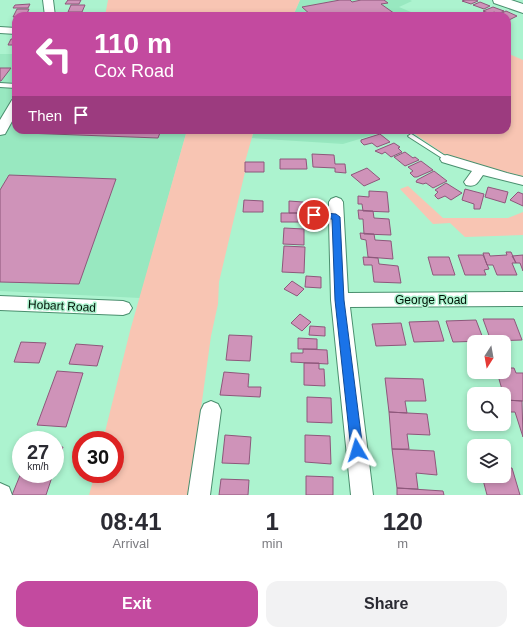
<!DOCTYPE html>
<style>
body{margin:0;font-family:Helvetica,sans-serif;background:#f2f2f3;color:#2b2b33;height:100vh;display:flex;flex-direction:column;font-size:15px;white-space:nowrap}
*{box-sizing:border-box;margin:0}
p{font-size:13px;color:#7c7c81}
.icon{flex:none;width:22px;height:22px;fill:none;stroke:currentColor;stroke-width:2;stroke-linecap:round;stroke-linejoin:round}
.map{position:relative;height:495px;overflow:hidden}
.sheet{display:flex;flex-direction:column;background:#fff;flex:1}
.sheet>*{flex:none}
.banner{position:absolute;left:12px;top:12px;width:499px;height:122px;border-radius:12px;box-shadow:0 2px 6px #0003;background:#c34a9f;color:#fff;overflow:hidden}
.needle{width:26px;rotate:191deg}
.fabs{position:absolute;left:467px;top:335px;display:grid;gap:8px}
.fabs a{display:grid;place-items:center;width:44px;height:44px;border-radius:8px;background:#fff;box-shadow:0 2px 6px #0003;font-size:20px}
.speed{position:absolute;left:12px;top:431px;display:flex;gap:8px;font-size:20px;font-weight:700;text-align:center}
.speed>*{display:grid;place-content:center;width:52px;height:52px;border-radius:50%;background:#fff;box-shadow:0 2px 6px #0003;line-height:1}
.speed small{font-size:10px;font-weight:400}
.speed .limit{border:6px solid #d22;background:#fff;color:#111}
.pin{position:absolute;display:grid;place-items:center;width:34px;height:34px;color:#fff;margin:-17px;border:2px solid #fff;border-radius:50%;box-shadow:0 1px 4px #0007}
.me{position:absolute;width:44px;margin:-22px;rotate:353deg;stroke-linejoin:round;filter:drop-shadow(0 0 3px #0008)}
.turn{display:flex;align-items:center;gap:14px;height:84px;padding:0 16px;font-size:18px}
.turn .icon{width:52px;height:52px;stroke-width:2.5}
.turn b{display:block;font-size:28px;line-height:34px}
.then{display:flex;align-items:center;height:38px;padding:0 16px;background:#0003;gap:8px;font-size:15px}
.eta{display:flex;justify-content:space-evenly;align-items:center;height:68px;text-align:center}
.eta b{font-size:24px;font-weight:800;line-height:28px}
.cta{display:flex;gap:8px;margin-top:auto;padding:8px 16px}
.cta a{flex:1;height:46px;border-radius:12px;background:#c34a9f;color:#fff;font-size:16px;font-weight:800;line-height:46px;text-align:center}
.cta a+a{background:#f2f2f3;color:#2b2b33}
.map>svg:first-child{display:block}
.built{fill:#98e8c0}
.green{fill:#f8c5b3}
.building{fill:#cf93b9;stroke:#8e577b}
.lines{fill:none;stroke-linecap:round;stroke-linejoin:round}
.lane-casing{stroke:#4a8f6e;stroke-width:2}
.street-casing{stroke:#4a8f6e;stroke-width:2}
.secondary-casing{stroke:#4a8f6e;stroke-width:2}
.lane{fill:#fff;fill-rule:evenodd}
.street{fill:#fff;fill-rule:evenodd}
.secondary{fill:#fff;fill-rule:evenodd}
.route{fill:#1a73e8;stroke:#114b97}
.labels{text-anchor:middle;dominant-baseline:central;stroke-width:3;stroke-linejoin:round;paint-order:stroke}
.street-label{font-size:12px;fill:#001206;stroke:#acf3cf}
</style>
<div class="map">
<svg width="523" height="495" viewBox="0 0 523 495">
<rect width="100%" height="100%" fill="#acf3cf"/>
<!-- built -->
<path class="built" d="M300,0H410L412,1L399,7L418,15L293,16Z
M0,54H16V130H187L140,298L0,291Z
M254,130H389L343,144L252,138Z"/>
<!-- green -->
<path class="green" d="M108,0H300L293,16H105Z
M507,53L523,60V176L492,170L444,154L409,130H507Z
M187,130H254L245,162V172L219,282L218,304L211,336L189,495H89L95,474H115V440H103L130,331Z
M408,186L443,218H508L523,212V235L465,237L450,223L433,224L400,189Z"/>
<!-- building -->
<path class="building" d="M68,0H81L79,4H65Z
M340,0H350L352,2L361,0H384L388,3L381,4L398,16H312L302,7Z
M465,0H476L478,1L471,4L462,1Z
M480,2L490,6L484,9L473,5Z
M30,4L28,8H13L15,5Z
M71,5H85L82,12H68Z
M493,7L504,11L498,14L494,12L491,14L483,11Z
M17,9H29L26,16L13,17Z
M506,11L517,16L509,20L507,19V16L498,15Z
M73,13H86L85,16H72Z
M11,39H16V45H8Z
M0,68H11L1,81H0Z
M27,130H161L158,138L25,133Z
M380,134L390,142L377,147L372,143L364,145L361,142V140Z
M394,143L400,147L398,148L402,152L391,157L385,152L382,154L375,151Z
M405,152L413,158L415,157L419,160L405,166L394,157Z
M312,154L334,155L335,164H345L346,173L335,172V168L313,167Z
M280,159H306L307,169H280Z
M421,161L433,170L417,177H414L410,173L413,171L408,167Z
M245,162H264V172H245Z
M367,168L380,179L364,186L351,175Z
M434,171L447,181L433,188L426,183L423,184L416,182L417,180Z
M9,175L116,179L79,284L0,282V190Z
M446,183L462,193L451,200L445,196L438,199L435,196V195L438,192L435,190Z
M488,187L508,192L505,203L485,197Z
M465,189L484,194L480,209H474V204L462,200Z
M369,191L387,192L389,212L363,211L362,204H358V196L369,197Z
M518,192L523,194V206L510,200Z
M244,200L263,201V212H243Z
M289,201L303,202V213H289Z
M358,210L373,211L374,218L389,219L391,235L364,234L363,219H359Z
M281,213H303V222H281Z
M284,228L304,229V245L283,244Z
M360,233L374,234L375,240L391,241L393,259L368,257L366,240L361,239Z
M284,246L305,247L304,273L282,272Z
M506,252H511L516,263H512L517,275H497L493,265H487L483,253H489L490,256L507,255Z
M458,255H483L489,269L484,270L486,275H465Z
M523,255V271L520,263H516L512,256Z
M363,257L378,258L379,264L398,266L401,283L374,282L372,265H364Z
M428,257H449L455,275H433Z
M306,276L321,277V288L305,287Z
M292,281L304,289L297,296L284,289Z
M300,314L311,322L302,331L291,323Z
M483,319H514L522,340L491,341Z
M476,320L484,341L453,342L446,321Z
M438,321L444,341L414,342L409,322Z
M401,323L406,345L376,346L372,324Z
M310,326L325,327V336L309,335Z
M229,335L252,336L250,361L226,360Z
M298,338L317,339V349H298Z
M21,342L46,343L39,363L14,362Z
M76,344L103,346L97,366L69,364Z
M303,349L327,350L328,364L291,362V353H303Z
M304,363H319V369H324L325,386L304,385Z
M504,368H514L516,373H523V401L505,400L497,372H504Z
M57,371L83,373L66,427L37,425Z
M224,372L249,374L248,387H261L260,397L220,395Z
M385,378L423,379L426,401H405L407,413L389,412Z
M307,397L331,398L332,423L307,422Z
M505,400L522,401L523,437L515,412H509Z
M389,412L427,414L430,435L407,434L409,449H392Z
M225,435L251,437L249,464L222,463Z
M305,435L330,436L331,464L305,462Z
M55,447H63L55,470Z
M392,449L434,451L437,475L416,473L418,489L397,488Z
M504,468H512L520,495H487L482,476H504Z
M21,473L53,474L46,495H12Z
M306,476L333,477V495H306Z
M221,479L249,480L248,495H219Z
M397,488L443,491L444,495H397Z"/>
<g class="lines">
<!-- lane casing -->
<g class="lane-casing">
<path id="lane" d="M0,83L16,84V88L0,87Z
M411,134L413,135L450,159L449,160H445L409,137L408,136Z"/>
</g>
<!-- street casing -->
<g class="street-casing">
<path id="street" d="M43,0H53L55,16H45Z
M0,27L16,28V34L0,33Z
M16,99V114L5,134L0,135V120L12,100Z
M447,155L507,173L523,177V185L483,175C478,182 476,188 466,185L464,182L472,171L442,162L440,159L442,156Z
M336,197L341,199L343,202L348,293L523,292V306L350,307L373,495H351L331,300L329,221L309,219L306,215L309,211L314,210L329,211V202L331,199Z
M0,296L123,301L129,303L132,308L129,313L123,315L0,310Z
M211,401L218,404L221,410L210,495H188L201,410L204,404Z
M0,483L9,487L12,495H0Z"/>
</g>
<!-- secondary casing -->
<g class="secondary-casing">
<path id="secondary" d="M493,0H511L523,4V13L494,3Z"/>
</g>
<!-- lane -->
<use href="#lane" class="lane"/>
<!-- street -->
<use href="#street" class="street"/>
<!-- secondary -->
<use href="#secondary" class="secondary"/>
</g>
<!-- route -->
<path class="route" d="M314,212L336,214L340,217L344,300L363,450L361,454L357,456L352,454L351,450L335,300L332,219L311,217L310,215L311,213Z"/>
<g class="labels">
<!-- street labels -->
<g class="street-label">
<text x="431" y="300">George Road</text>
<text transform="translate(62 306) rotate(3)">Hobart Road</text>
</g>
</g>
</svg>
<div class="fabs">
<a><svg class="needle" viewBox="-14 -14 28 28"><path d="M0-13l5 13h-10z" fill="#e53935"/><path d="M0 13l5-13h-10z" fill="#7c7c81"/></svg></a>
<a><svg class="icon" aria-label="search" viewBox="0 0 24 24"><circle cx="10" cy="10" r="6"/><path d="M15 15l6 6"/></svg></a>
<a><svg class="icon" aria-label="layers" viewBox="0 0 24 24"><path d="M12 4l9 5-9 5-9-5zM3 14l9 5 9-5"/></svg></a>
</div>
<div class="speed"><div>27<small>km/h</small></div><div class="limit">30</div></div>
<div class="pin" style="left:314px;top:215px;background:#d93025"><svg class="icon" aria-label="arrive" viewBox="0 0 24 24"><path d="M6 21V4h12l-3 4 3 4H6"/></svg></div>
<svg class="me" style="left:357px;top:450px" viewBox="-20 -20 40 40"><path d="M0-17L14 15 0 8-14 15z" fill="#1a73e8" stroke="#fff" stroke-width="4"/></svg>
<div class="banner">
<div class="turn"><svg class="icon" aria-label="left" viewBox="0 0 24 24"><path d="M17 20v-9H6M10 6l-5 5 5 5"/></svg><div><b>110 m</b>Cox Road</div></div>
<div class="then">Then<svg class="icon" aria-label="arrive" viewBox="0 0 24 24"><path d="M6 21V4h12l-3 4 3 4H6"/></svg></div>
</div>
</div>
<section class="sheet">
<div class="eta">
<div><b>08:41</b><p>Arrival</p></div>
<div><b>1</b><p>min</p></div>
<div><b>120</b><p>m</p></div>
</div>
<div class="cta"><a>Exit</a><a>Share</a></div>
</section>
